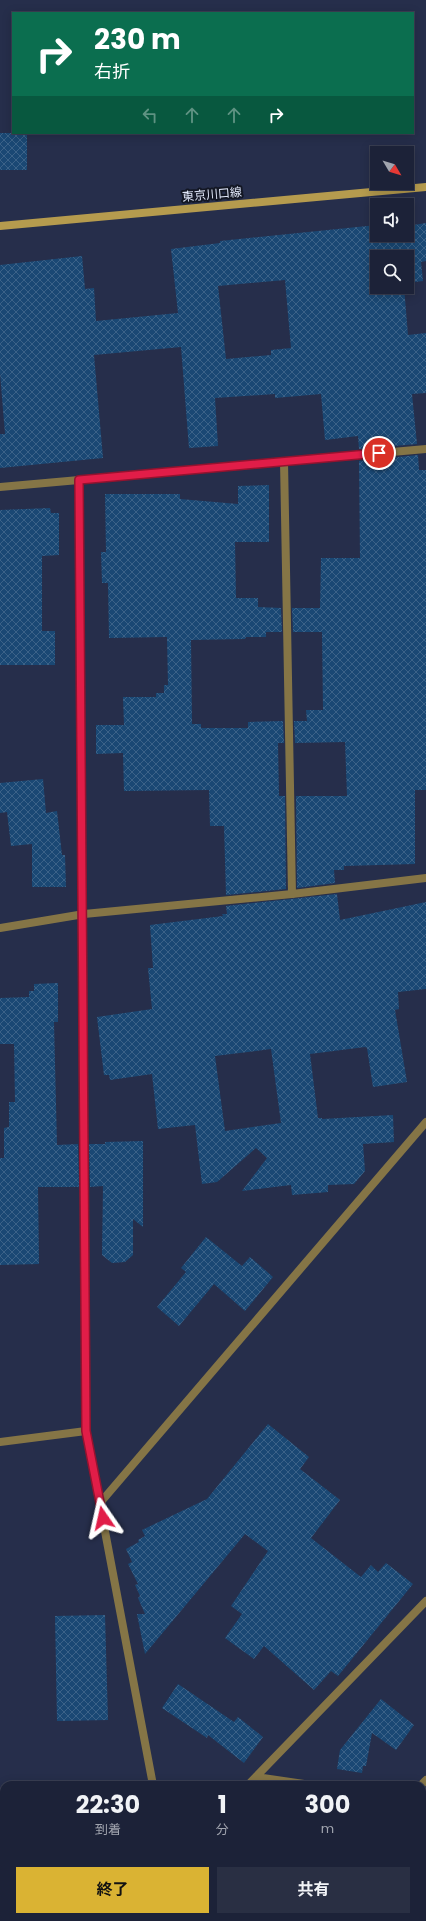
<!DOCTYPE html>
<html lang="ja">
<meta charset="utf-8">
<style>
body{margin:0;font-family:Poppins,"Noto Sans JP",sans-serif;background:#292f43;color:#f1f3f6;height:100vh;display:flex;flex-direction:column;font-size:15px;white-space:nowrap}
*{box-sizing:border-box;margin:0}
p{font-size:13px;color:#a0a4ae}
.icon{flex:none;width:22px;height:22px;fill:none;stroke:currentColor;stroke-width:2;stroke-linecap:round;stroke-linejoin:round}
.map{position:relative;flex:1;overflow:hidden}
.sheet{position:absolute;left:0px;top:1781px;width:426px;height:140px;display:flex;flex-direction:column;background:#1c2238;border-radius:12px 12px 0 0;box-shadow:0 2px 10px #0003,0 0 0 1px #3a3f53}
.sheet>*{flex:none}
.top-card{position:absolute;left:12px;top:12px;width:402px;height:122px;border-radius:0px;box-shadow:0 2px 10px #0003,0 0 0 1px #3a3f53;background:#0b6e4f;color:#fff;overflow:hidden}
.needle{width:26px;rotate:128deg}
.buttons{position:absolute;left:370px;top:146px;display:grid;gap:8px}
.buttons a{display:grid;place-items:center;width:44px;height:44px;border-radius:0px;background:#1c2238;box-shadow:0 2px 10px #0003,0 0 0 1px #3a3f53;font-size:20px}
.pin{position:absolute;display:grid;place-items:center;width:34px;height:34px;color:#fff;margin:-17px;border:2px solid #fff;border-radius:50%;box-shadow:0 1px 4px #0007}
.me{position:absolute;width:44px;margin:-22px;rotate:349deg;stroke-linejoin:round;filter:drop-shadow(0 0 3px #0008)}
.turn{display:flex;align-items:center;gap:14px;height:84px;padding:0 16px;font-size:18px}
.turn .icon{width:52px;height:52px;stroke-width:2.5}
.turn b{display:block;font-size:28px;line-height:34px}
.lanes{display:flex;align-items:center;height:38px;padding:0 16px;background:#0003;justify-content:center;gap:20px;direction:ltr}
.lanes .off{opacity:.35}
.eta{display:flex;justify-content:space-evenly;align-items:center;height:68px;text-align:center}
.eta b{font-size:24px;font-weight:700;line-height:28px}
.cta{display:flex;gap:8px;margin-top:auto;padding:8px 16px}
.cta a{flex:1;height:46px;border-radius:0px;background:#dab333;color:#111;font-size:16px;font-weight:700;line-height:46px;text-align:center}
.cta a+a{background:#292f43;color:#f1f3f6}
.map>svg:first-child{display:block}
.building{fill:url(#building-cross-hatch);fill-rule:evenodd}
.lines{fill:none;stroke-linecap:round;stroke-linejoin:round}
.service{stroke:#857546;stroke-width:8}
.minor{stroke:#857546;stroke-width:8}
.secondary{stroke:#b59b4e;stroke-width:8}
.route-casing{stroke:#92132f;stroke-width:10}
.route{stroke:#e11d48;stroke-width:7}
.labels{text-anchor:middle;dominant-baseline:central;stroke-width:4;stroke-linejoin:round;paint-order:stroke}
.street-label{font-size:12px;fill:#dde4f6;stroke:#131724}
</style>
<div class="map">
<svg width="426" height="1921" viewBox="0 0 426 1921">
<defs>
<pattern id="building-cross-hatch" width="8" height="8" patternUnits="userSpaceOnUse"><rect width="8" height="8" fill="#1a4874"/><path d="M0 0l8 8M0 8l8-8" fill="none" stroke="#3b6288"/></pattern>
</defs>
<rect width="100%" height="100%" fill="#262e4b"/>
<!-- building -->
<path class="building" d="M0,133H27V170H0Z
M426,223V261L421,262L423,281L407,283V257H377V287H404L408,335L426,333V393L412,394L417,444L359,449L358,436L325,440L321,394L275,398V394L215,398L218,446L189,448L181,347L94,355L103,458L0,468V434H5L0,373V265L82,256L85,289L94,288L96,321L178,313L171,249L220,243V241L377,225V235H407V226ZM285,280L291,348L271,350V355L226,359L218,286Z
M418,455L419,470H426V790H415V864L344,866V870H334L335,883L297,888L296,796H347L345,742L295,743L294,721H307L306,710H323L322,632H293L292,608H320L321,558H360L359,461Z
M269,485V542H235L236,598H258V607L281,608L282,632H266V637H246L245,639L191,640L192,724H201V728H248V722L283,721L284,743H278L279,796H285L286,889L226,895L224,826H210L209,790L124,791L123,753L96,754V725H124L123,697H156V693H164V685H168L167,637L109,638L108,583H102L101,552H106L105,494H180V499L238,504V486Z
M50,508L51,513H59V555L42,556V631H55V665H0V510Z
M43,779L46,813L57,811L62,855H65L66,887H32V844L11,846L7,812L0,813V783Z
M337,894L340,920L426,902V989L398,992L399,1009L395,1010L407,1082L373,1087L367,1048L365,1047L310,1054L318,1118H322V1119L393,1115L394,1142L363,1144L365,1171L354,1184L328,1185V1192L292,1195L291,1185L242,1191L267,1158L256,1148L217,1182L202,1184L195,1125L158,1129L152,1074L110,1080L109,1075H104L97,1017L152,1009L148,968H153L150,925L223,916L222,914H227L226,906ZM271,1049L281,1123L225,1131L215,1056Z
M58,983V1022H54L57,1145L78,1144L79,1187H38L39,1264L0,1265V1158H4V1128L9,1127V1102H15L14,1044H0V998L29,997V991H34V984Z
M143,1141V1227L133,1219V1255L125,1262L112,1263L102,1255L103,1186L90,1187L89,1144H105V1142Z
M206,1237L242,1266L250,1257L273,1277L245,1311L214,1284L179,1326L157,1307L186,1272L181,1268Z
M268,1424L309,1457L300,1469L340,1500L311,1538L361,1577L371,1565L378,1572L386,1563L413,1584L338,1676L331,1671L314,1690L264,1646L254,1659L225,1638L242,1614L231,1606L268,1551L245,1534L145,1654L137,1614H145L138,1598L140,1596L135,1585L138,1584L128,1564L132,1562L126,1549L139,1542L138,1540L145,1536L142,1530L207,1499Z
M105,1615L108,1720L57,1721L55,1616Z
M178,1684L234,1722L238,1717L263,1737L244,1763L208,1735L207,1738L162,1708Z
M381,1699L414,1725L396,1750L372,1733L366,1766H363L362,1773L337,1769L340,1750Z"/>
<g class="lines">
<!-- service -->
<path class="service" d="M284,461L292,894"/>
<!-- minor -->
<path class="minor" d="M79,480L86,1431L153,1785
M0,487L426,449
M0,928L84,914L292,894L426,878
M0,1442L86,1431
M100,1503L426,1122
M256,1777L311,1785
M248,1785L426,1601
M421,1785L426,1780
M0,1897H4
M177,1917L178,1921"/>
<!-- secondary -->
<path class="secondary" d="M0,226L426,187"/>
</g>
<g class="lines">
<!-- route casing -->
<g class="route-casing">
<path id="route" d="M103,1518L86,1431L79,480L379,453"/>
</g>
<!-- route -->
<use href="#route" class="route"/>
</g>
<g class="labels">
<!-- street labels -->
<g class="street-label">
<text transform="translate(212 194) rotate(-5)">東京川口線</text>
</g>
</g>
</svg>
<div class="buttons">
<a><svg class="needle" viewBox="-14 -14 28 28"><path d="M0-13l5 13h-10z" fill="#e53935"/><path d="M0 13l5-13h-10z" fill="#a0a4ae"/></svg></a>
<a><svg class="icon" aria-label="sound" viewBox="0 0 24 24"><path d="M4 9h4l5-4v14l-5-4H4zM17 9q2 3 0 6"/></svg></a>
<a><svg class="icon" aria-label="search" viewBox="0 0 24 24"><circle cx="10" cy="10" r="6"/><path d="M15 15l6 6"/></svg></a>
</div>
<div class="pin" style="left:379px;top:453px;background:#d93025"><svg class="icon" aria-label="arrive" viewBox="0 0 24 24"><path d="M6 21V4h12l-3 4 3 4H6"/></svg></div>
<svg class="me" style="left:103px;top:1518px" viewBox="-20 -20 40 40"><path d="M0-17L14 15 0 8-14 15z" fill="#e11d48" stroke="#fff" stroke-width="4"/></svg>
<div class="top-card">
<div class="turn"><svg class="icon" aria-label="right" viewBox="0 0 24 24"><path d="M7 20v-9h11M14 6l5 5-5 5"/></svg><div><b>230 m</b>右折</div></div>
<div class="lanes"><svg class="icon off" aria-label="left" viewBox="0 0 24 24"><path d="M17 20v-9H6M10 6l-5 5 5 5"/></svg><svg class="icon off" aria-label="ahead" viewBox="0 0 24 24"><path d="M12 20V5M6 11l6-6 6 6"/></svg><svg class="icon off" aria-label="ahead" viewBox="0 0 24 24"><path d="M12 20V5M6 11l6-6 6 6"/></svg><svg class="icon" aria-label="right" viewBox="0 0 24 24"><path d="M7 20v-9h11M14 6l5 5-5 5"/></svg></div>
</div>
<section class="sheet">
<div class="eta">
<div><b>22:30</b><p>到着</p></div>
<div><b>1</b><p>分</p></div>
<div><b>300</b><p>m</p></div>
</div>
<div class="cta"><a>終了</a><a>共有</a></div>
</section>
</div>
